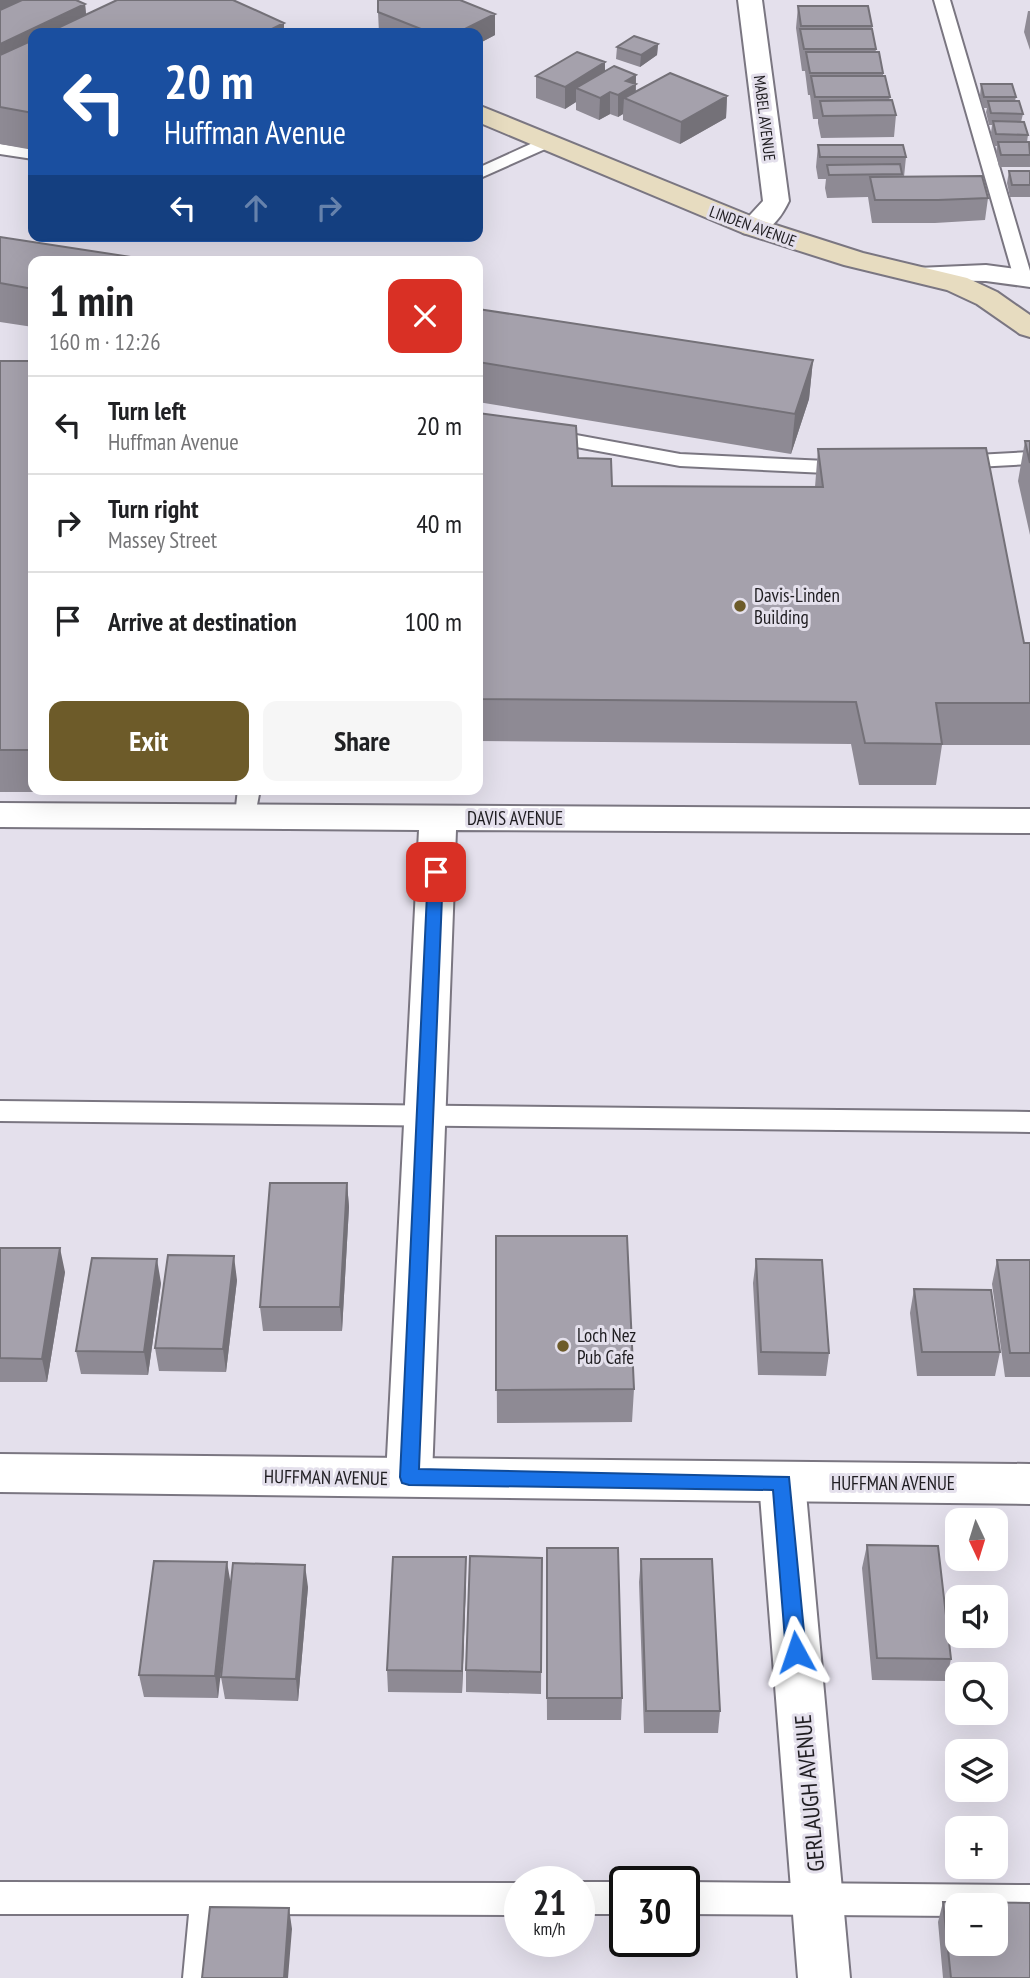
<!DOCTYPE html>
<meta charset="utf-8">
<style>
body{margin:0;font-family:"PT Sans Narrow",sans-serif;background:#f6f6f6;color:#202124;height:100vh;display:flex;flex-direction:column;font-size:26px;white-space:nowrap}
*{box-sizing:border-box;margin:0}
p{font-size:23px;color:#757577}
.icon{flex:none;width:38px;height:38px;fill:none;stroke:currentColor;stroke-width:2;stroke-linecap:round;stroke-linejoin:round}
.map{position:relative;flex:1;overflow:hidden}
.details{position:absolute;left:28px;top:256px;width:455px;height:539px;display:flex;flex-direction:column;background:#fff;border-radius:14px;box-shadow:0 7px 28px #0002}
.details>*{flex:none}
.banner{position:absolute;left:28px;top:28px;width:455px;height:214px;border-radius:14px;box-shadow:0 7px 28px #0002;background:#1a4fa0;color:#fff;overflow:hidden}
.needle{width:46px;rotate:176deg}
.tools{position:absolute;left:945px;top:1508px;display:grid;gap:14px}
.tools a{display:grid;place-items:center;width:63px;height:63px;border-radius:14px;background:#fff;box-shadow:0 7px 28px #0002;font-size:35px}
.speed{position:absolute;left:504px;top:1866px;display:flex;gap:14px;font-size:35px;font-weight:700;text-align:center}
.speed>*{display:grid;place-content:center;width:91px;height:91px;border-radius:50%;background:#fff;box-shadow:0 7px 28px #0002;line-height:1}
.speed small{font-size:18px;font-weight:400}
.speed .limit{border:4px solid #111;border-radius:10px;background:#fff;color:#111}
.pin{position:absolute;display:grid;place-items:center;width:60px;height:60px;color:#fff;margin:-30px;border-radius:14px;box-shadow:0 4px 10px #0006}
.me{position:absolute;width:77px;margin:-38px;rotate:355deg;stroke-linejoin:round;filter:drop-shadow(0 0 5px #0008)}
.turn{display:flex;align-items:center;gap:24px;height:147px;padding:0 21px;font-size:32px}
.turn .icon{width:91px;height:91px;stroke-width:2.5}
.turn b{display:block;font-size:49px;line-height:60px}
.lanes{display:flex;align-items:center;height:66px;padding:0 21px;background:#0003;justify-content:center;gap:35px;direction:ltr}
.lanes .off{opacity:.35}
.round{display:grid;place-items:center;flex:none;width:74px;height:74px;border-radius:14px;background:#f6f6f6}
.summary{display:flex;align-items:center;justify-content:space-between;height:119px;padding:0 21px}
h1{font-size:42px;font-weight:700;line-height:52px}
.primary-button{display:flex;gap:14px;margin-top:auto;padding:14px 21px}
.primary-button a{flex:1;height:80px;border-radius:14px;background:#6d5b29;color:#fff;font-size:28px;font-weight:700;line-height:80px;text-align:center}
.primary-button a+a{background:#f6f6f6;color:#202124}
ul{padding:0;list-style:none}
li{display:flex;align-items:center;gap:21px;height:98px;padding:0 21px;border-top:2px solid #e0e0e0}
li div{flex:1}
li b{display:block;font-size:26px}
li em{font-style:normal}
.map>svg:first-child{display:block}
.lines{fill:none;stroke-linecap:round;stroke-linejoin:round}
.service-casing{stroke:#7a7681;stroke-width:4}
.minor-casing{stroke:#7a7681;stroke-width:4}
.tertiary-casing{stroke:#7a7681;stroke-width:4}
.secondary-casing{stroke:#7a7681;stroke-width:4}
.service{fill:#fff;fill-rule:evenodd}
.minor{fill:#fff;fill-rule:evenodd}
.tertiary{fill:#fff;fill-rule:evenodd}
.secondary{fill:#e7dcc0;fill-rule:evenodd}
.wall{fill:#8e8a94}
.shaded-wall{fill:#747178}
.building{fill:#a5a1ac;stroke:#747178;stroke-width:2;fill-rule:evenodd}
.route{fill:#1a73e8;stroke:#114b97;stroke-width:2}
.poi-dot{fill:#6d5b29;stroke:#e4e0ec;stroke-width:2.5}
.labels{text-anchor:middle;dominant-baseline:central;stroke-width:6;stroke-linejoin:round;paint-order:stroke}
.far-street-label{font-size:16px;fill:#1f1d21;stroke:#e4e0ec}
.poi-label{font-size:19px;fill:#1f1d21;stroke:#e4e0ec;text-anchor:start}
.street-label{font-size:19px;fill:#1f1d21;stroke:#e4e0ec}
.near-street-label{font-size:23px;fill:#1f1d21;stroke:#e4e0ec}
</style>
<div class="map">
<svg width="1030" height="1978" viewBox="0 0 1030 1978">
<rect width="100%" height="100%" fill="#e4e0ec"/>
<g class="lines">
<!-- service casing -->
<g class="service-casing">
<path id="service" d="M934,0H950L1030,271L1029,282H1017L1014,278Z
M546,137L552,138V146L478,179V168Z
M0,144L33,149V159L0,154Z
M478,417L680,454L848,462L858,468L848,474L680,466L478,429Z
M1030,452V464L957,468L947,462L957,456Z
M238,789H260L254,821H238L235,816Z
M0,1101L1030,1112V1132L0,1121Z
M0,1882L520,1883V1915L222,1914L217,1978H183L189,1914H0Z
M579,1882H625V1914H579Z
M684,1882L1030,1885V1917H996V1906H957V1916L684,1914Z"/>
</g>
<!-- minor casing -->
<g class="minor-casing">
<path id="minor" d="M738,0H762L789,201C780,220 766,238 743,233L739,227L763,201Z
M0,803L1030,809V833L456,830L432,1477L425,1491L409,1496L393,1491L386,1477L419,830L0,827Z
M782,1462L798,1468L805,1482L850,1978H798L759,1482L766,1468Z"/>
</g>
<!-- tertiary casing -->
<g class="tertiary-casing">
<path id="tertiary" d="M986,265L1030,271V287L986,281L917,280L913,274L917,268Z
M0,1454L1030,1464V1504L0,1492Z"/>
</g>
<!-- secondary casing -->
<g class="secondary-casing">
<path id="secondary" d="M478,105L763,221L863,253L967,278L997,292L1030,315V337L1020,334L977,304L947,290L844,265L743,233L478,122Z"/>
</g>
<!-- service -->
<use href="#service" class="service"/>
<!-- minor -->
<use href="#minor" class="minor"/>
<!-- tertiary -->
<use href="#tertiary" class="tertiary"/>
<!-- secondary -->
<use href="#secondary" class="secondary"/>
</g>
<!-- wall -->
<path class="wall" d="M0,0L85,4L86,15L33,33V150L0,144Z
M798,6L872,26L876,52L883,73V76L890,97L889,100L896,115L894,137L821,138L818,123V119H813L810,95H808L805,71H802L796,28Z
M1028,11H1030V50L1024,32Z
M378,12L495,35L478,44V33H379Z
M658,44L657,55L640,67L616,59L617,47Z
M636,75V92L727,96L726,118L680,144L623,120V114L618,117L610,114L599,120L576,110V102L565,109L536,98V76Z
M981,84L1016,97L1015,101L1023,114L1021,122L1028,135L1027,142L1030,144V167H999L996,153L997,146H994L991,133L992,125H989L986,112L987,108H983L980,96Z
M818,145L906,157L904,177L988,198L985,220L935,223H872L868,197L827,198L825,188L826,179H818L816,167Z
M1009,171H1030V197H1010L1007,183Z
M0,237L33,261V327L0,322Z
M478,309L813,360L809,399L791,454L478,402Z
M0,361H33V789H71V792H0Z
M478,413L578,458L612,486L815,487L818,449L1024,643H1030V745H942L936,785H859L851,744L478,741Z
M1025,441H1030V535L1018,481Z
M347,1183L349,1207L342,1331H263L260,1307Z
M496,1236L634,1389L632,1422L497,1423Z
M0,1248L65,1272L47,1382H0Z
M756,1259L829,1353L826,1376L758,1375L753,1283Z
M997,1260H1030V1377H1005L992,1284Z
M237,1280L226,1372L159,1371L155,1348Z
M161,1283L148,1375L81,1374L76,1351Z
M914,1289L1000,1352L995,1376H917L910,1313Z
M867,1545L951,1659L946,1681L872,1680L862,1568Z
M542,1558L541,1694L466,1692V1670Z
M641,1559L720,1711L718,1733H644L639,1582Z
M227,1562L218,1698L144,1697L139,1675Z
M546,1571L622,1698L621,1720H547Z
M466,1580L462,1693L388,1692L387,1670Z
M308,1587L298,1701L225,1699L221,1677Z
M943,1902L1030,1978H943L938,1922Z"/>
<!-- shaded-wall -->
<path class="shaded-wall" d="M0,0H25L0,12Z
M85,4L88,33H33V60L0,76V44Z
M495,14V35L478,44V33H457Z
M284,23V33H264Z
M658,44L657,55L640,67L641,55Z
M605,62V84L576,88V102L565,109V87Z
M636,75L635,103L624,98L623,114L618,117V95L626,81Z
M610,92V114L599,120L600,98Z
M727,96L726,118L680,144L681,122Z
M813,360L809,399L791,454L795,414Z
M347,1183L349,1207L342,1331L340,1307Z
M60,1248L65,1272L47,1382L42,1359Z
M234,1256L237,1280L226,1372L223,1349Z
M157,1259L161,1283L148,1375L144,1352Z
M466,1557V1580L462,1693V1671Z
M227,1562L231,1585L218,1698L215,1676Z
M305,1565L308,1587L298,1701L296,1679Z
M289,1908L292,1929L288,1978H284Z"/>
<!-- building -->
<path class="building" d="M22,0H76L85,4L0,44V10Z
M117,0H233L284,23L264,33H47Z
M378,0H460L495,14L457,33H431L378,12Z
M798,6H868L872,26H801Z
M800,29H872L876,49H804Z
M634,36L658,44L641,55L617,47Z
M33,40V113L0,107V55Z
M577,52L605,62L565,87L536,76Z
M806,52H879L883,73H810Z
M614,66L636,75L626,81L636,84L618,95L610,92L600,98L576,88Z
M670,73L727,96L681,122L624,98Z
M811,76H885L890,97H815Z
M981,84H1012L1016,97H984Z
M892,100L896,115L823,116L820,101Z
M988,101H1019L1023,114L991,113Z
M993,121L1024,122L1028,135L996,134Z
M998,142H1029L1030,155H1001Z
M818,145H903L906,157H820Z
M900,164L902,174L829,175L827,165Z
M1009,171H1030V185H1012Z
M982,176L988,198L938,200H875L870,177Z
M0,237L157,261H33V289L0,283Z
M478,309L813,360L795,414L478,362Z
M0,361H33V628L30,642H33V750H0Z
M478,413L576,426L578,458L611,459L612,486L823,487L818,449L986,448L1024,643H1030V703H936L942,744L865,743L856,702L478,699Z
M1025,441H1030V463Z
M270,1183H347L340,1307H260Z
M496,1236H627L634,1389L496,1390Z
M0,1248H60L42,1359L0,1358Z
M168,1255L234,1256L223,1349L155,1348Z
M92,1258L157,1259L144,1352L76,1351Z
M756,1259L822,1260L829,1353L761,1352Z
M997,1260H1030V1353H1010Z
M914,1289L991,1290L1000,1352H922Z
M867,1545L938,1546L951,1659L877,1658Z
M547,1548H618L622,1698H547Z
M470,1556L542,1558L541,1672L466,1670Z
M393,1557H466L462,1671L387,1670Z
M641,1559H712L720,1711H646Z
M154,1561L227,1562L215,1676L139,1675Z
M233,1563L305,1565L296,1679L221,1677Z
M943,1902L1030,1903V1978H951ZM957,1906H996V1944H957Z
M210,1907L289,1908L284,1978H202Z"/>
<!-- route -->
<path class="route" d="M436,867L443,872L419,1469L789,1477L806,1652L803,1658L796,1661L789,1658L786,1652L773,1490L409,1485L402,1483L400,1477L428,872Z"/>
<!-- markers -->
<g class="poi-dot">
<circle cx="740" cy="606" r="7"/>
<circle cx="563" cy="1346" r="7"/>
</g>
<g class="labels">
<!-- far-street labels -->
<g class="far-street-label">
<text transform="translate(765 118) rotate(83)">MABEL AVENUE</text>
<text transform="translate(753 226) rotate(20)">LINDEN AVENUE</text>
</g>
<!-- poi labels -->
<g class="poi-label">
<text x="754" y="595">Davis-Linden<tspan x="754" dy="22">Building</tspan></text>
<text x="577" y="1335">Loch Nez<tspan x="577" dy="22">Pub Cafe</tspan></text>
</g>
<!-- street labels -->
<g class="street-label">
<text x="515" y="818">DAVIS AVENUE</text>
<text transform="translate(326 1477) rotate(1)">HUFFMAN AVENUE</text>
<text x="893" y="1483">HUFFMAN AVENUE</text>
</g>
<!-- near-street labels -->
<g class="near-street-label">
<text transform="translate(809 1793) rotate(-95)">GERLAUGH AVENUE</text>
</g>
</g>
</svg>
<div class="tools">
<a><svg class="needle" viewBox="-14 -14 28 28"><path d="M0-13l5 13h-10z" fill="#e53935"/><path d="M0 13l5-13h-10z" fill="#757577"/></svg></a>
<a><svg class="icon" aria-label="sound" viewBox="0 0 24 24"><path d="M4 9h4l5-4v14l-5-4H4zM17 9q2 3 0 6"/></svg></a>
<a><svg class="icon" aria-label="search" viewBox="0 0 24 24"><circle cx="10" cy="10" r="6"/><path d="M15 15l6 6"/></svg></a>
<a><svg class="icon" aria-label="layers" viewBox="0 0 24 24"><path d="M12 4l9 5-9 5-9-5zM3 14l9 5 9-5"/></svg></a>
<a>+</a>
<a>−</a>
</div>
<div class="speed"><div>21<small>km/h</small></div><div class="limit">30</div></div>
<div class="pin" style="left:436px;top:872px;background:#d93025"><svg class="icon" aria-label="arrive" viewBox="0 0 24 24"><path d="M6 21V4h12l-3 4 3 4H6"/></svg></div>
<svg class="me" style="left:796px;top:1652px" viewBox="-20 -20 40 40"><path d="M0-17L14 15 0 8-14 15z" fill="#1a73e8" stroke="#fff" stroke-width="4"/></svg>
<div class="banner">
<div class="turn"><svg class="icon" aria-label="left" viewBox="0 0 24 24"><path d="M17 20v-9H6M10 6l-5 5 5 5"/></svg><div><b>20 m</b>Huffman Avenue</div></div>
<div class="lanes"><svg class="icon" aria-label="left" viewBox="0 0 24 24"><path d="M17 20v-9H6M10 6l-5 5 5 5"/></svg><svg class="icon off" aria-label="ahead" viewBox="0 0 24 24"><path d="M12 20V5M6 11l6-6 6 6"/></svg><svg class="icon off" aria-label="right" viewBox="0 0 24 24"><path d="M7 20v-9h11M14 6l5 5-5 5"/></svg></div>
</div>
<section class="details">
<div class="summary"><div><h1>1 min</h1><p>160 m · 12:26</p></div><a class="round" style="background:#d93025;color:#fff"><svg class="icon" aria-label="close" viewBox="0 0 24 24"><path d="M6 6l12 12M18 6L6 18"/></svg></a></div>
<ul>
<li><svg class="icon" aria-label="left" viewBox="0 0 24 24"><path d="M17 20v-9H6M10 6l-5 5 5 5"/></svg><div><b>Turn left</b><p>Huffman Avenue</p></div><em>20 m</em></li>
<li><svg class="icon" aria-label="right" viewBox="0 0 24 24"><path d="M7 20v-9h11M14 6l5 5-5 5"/></svg><div><b>Turn right</b><p>Massey Street</p></div><em>40 m</em></li>
<li><svg class="icon" aria-label="arrive" viewBox="0 0 24 24"><path d="M6 21V4h12l-3 4 3 4H6"/></svg><div><b>Arrive at destination</b></div><em>100 m</em></li>
</ul>
<div class="primary-button"><a>Exit</a><a>Share</a></div>
</section>
</div>
